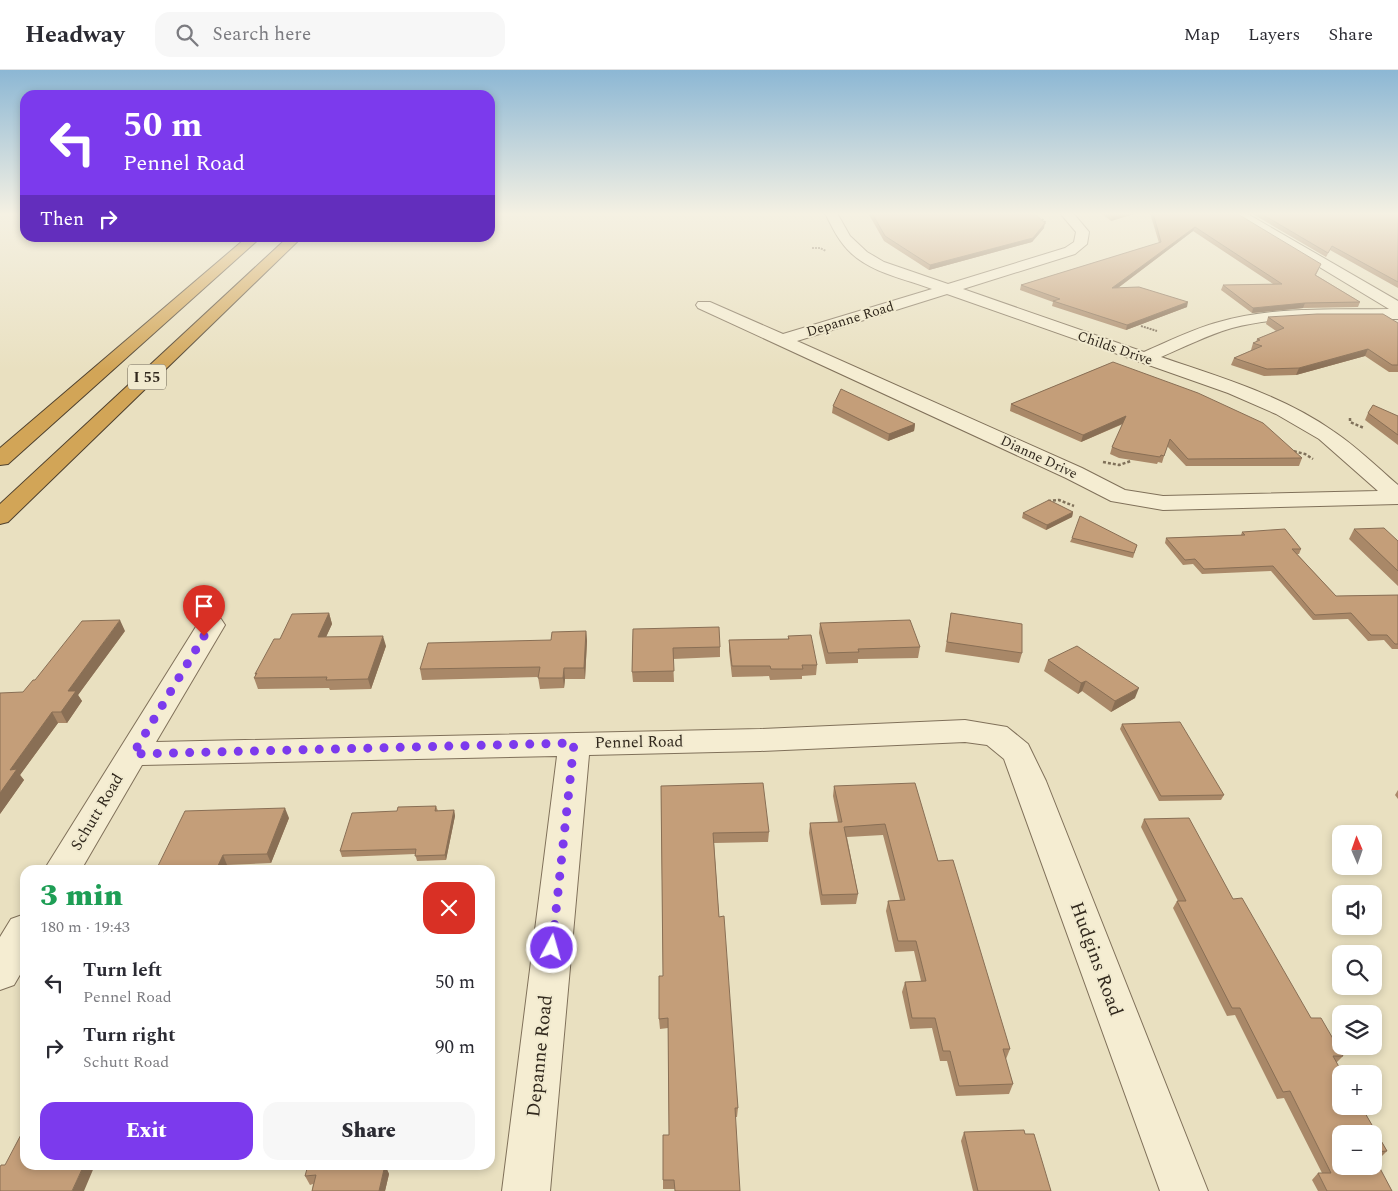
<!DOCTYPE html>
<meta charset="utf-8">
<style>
body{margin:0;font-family:Spectral,serif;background:#f7f7f7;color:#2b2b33;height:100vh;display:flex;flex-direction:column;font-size:19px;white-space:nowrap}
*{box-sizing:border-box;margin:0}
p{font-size:16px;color:#7c7c81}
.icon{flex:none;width:28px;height:28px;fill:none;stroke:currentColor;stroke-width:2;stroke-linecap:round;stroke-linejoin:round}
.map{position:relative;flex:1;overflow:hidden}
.sheet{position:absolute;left:20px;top:795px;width:475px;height:305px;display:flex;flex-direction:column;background:#fff;border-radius:15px;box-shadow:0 2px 8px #0003}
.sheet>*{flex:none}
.banner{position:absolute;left:20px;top:20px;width:475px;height:152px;border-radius:15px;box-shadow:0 2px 8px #0003;background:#7c3aed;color:#fff;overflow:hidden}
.needle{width:32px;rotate:358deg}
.fabs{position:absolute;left:1332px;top:755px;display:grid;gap:10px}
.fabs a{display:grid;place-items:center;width:50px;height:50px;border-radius:10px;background:#fff;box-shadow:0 2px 8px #0003;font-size:25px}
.pin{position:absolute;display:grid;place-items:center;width:42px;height:42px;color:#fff;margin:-51px -21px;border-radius:50% 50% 50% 0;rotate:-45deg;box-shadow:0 0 5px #0007}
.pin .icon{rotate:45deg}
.me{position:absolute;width:55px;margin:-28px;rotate:6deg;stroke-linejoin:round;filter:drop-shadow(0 0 4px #0008)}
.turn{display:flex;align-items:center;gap:18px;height:105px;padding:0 20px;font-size:22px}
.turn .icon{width:65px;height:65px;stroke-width:2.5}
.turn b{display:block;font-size:35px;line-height:42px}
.then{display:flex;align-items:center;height:48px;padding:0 20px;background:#0003;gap:10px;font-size:19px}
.round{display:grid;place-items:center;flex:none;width:52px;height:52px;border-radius:15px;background:#f7f7f7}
.summary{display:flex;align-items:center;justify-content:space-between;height:85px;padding:0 20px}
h1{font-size:30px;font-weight:800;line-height:38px;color:#1e9e55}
.button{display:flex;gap:10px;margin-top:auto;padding:10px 20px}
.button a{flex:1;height:58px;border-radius:15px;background:#7c3aed;color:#fff;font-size:20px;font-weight:800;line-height:58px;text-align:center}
.button a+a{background:#f7f7f7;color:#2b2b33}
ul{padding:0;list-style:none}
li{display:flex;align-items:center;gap:15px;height:65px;padding:0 20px}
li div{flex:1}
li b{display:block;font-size:19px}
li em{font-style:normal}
header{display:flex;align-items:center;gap:30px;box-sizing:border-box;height:70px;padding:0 25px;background:#fff;border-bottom:1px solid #e1e1e2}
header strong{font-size:24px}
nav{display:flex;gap:28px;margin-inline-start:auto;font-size:18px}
.search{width:350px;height:45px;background:#f7f7f7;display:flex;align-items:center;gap:12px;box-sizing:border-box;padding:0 18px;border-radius:15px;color:#7c7c81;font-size:19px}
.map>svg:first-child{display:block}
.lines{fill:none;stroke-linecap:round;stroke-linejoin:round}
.minor-casing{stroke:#80715a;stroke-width:2}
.highway-casing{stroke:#4e402e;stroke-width:2}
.path-far1{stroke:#80715a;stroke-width:2;stroke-dasharray:2 1;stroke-linecap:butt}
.path{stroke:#80715a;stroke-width:2.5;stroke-dasharray:3 2;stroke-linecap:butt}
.minor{fill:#f5edd2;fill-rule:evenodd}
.highway{fill:#d2a557;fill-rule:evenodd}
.wall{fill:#a98868;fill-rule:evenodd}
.shaded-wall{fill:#896f55}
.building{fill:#c49e79;stroke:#896f55}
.route{stroke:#7c3aed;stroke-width:9;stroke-dasharray:0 16.2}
.labels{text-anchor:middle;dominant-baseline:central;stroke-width:4;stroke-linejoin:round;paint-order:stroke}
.far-street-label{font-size:14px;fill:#31281d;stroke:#f1eacf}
.shield{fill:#f1eacf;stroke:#6b6252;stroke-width:1}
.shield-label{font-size:15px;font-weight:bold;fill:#31281d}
.street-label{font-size:16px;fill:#31281d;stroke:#f1eacf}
.near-street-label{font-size:19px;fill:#31281d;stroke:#f1eacf}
</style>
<header>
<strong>Headway</strong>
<div class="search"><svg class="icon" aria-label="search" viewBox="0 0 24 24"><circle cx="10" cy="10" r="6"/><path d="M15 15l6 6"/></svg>Search here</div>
<nav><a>Map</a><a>Layers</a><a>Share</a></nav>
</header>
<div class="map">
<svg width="1398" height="1121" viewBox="0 0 1398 1121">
<rect width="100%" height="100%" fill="#e9e0c0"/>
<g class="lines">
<!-- minor casing -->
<g class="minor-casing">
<path id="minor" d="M825,143H837L850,166L867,182L884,192L948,214L1065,178L1074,172L1076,162L1060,143H1073L1089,162L1087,174L1075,184L963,219L1144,282C1169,271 1193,259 1219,252C1274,236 1332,240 1389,239L1230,143H1246L1398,231V249C1343,249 1286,244 1232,258C1208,265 1184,277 1161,287C1219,307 1282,325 1333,361C1356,376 1377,397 1398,415V434L1163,440L1111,431L1066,408L698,238L696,235L698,232H710L783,264L932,219C906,209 872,203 851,183C839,172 832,157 825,143ZM947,224L1228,323L1276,344L1319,369L1378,421L1163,426L1125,420L1082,398L797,271Z
M211,547L221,549L225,555L156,672L760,659L965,650L1007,657L1028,674L1046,711L1208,1121H1160L1004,689L987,675L965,672L760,681L589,685L550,1121H502L557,686L142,695L81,800H44L197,555L201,549Z
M25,844V896L14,915L0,920V867L11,849Z"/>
</g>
<!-- highway casing -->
<g class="highway-casing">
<path id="highway" d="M246,168H260L8,394L0,395V378Z
M287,168H301L8,452L0,454V434Z"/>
</g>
<!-- path-far1 -->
<path class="path-far1" d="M1042,149L1046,153H1042
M812,178H820L826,181
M1141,256L1157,261"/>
<!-- path -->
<path class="path" d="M1350,348V352L1364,358
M1289,380L1305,384L1313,389
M1103,392L1119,395L1131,391
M1048,431L1059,430L1074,436"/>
<!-- minor -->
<use href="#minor" class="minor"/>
<!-- highway -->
<use href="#highway" class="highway"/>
</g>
<!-- wall -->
<path class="wall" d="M868,143H1034L1044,158L1032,172L929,200L884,171Z
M1101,143H1137L1111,151Z
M1150,143H1236L1319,199L1316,205L1360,232L1358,237L1303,238L1252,243L1221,220L1223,215L1273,214L1193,161L1118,218L1187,237L1126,260L1052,236L1053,232L1020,220L1021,215L1159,173Z
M1251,143H1398V218L1330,180L1326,187Z
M1268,247L1398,253V302H1389L1365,286L1296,305L1264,306L1231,295L1234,288L1252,280H1251L1253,273L1256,272L1257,269L1276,261L1266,254Z
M1113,292L1302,388L1299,396H1186L1167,376L1162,393L1158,392L1157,394L1119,388L1110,384L1112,377L1123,354L1081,372L1010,341L1011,334Z
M833,336L915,354L914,361L888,371L832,343Z
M1368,343L1398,346V375L1365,350Z
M1073,442L1072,447L1046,460L1022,448L1023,443Z
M1354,459L1398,471V516L1349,469Z
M1242,462L1301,479L1299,484H1297L1336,526L1398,525V579H1392L1384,570L1368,571L1348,549L1313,550L1271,501L1202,504L1193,494L1183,495L1165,473L1166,468L1241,465Z
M1072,468L1137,475L1133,488L1070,472Z
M329,543L332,554L326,567L386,576L371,619L330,620L329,618L258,619L254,608L256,606L255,604L280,569Z
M951,543L1022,583L1019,593L945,582Z
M820,553L920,577L918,588L858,589V593L826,594L819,563Z
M633,559L720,577V587L673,589L674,612H633L632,602Z
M125,561L78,625L82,631L67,653H58L20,705L24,710L0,744L23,622L35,610Z
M586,561L587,571L585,609H565L564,618L540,619L538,607L422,610L420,599L551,570Z
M788,566L817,595L816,605L802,606V609L770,610L769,606L732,607L729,581V570L788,569Z
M1048,590L1135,628L1111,642L1082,621L1078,624L1044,601Z
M1122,654L1224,725L1221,730L1159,731L1120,659Z
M661,716L769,762L768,772L714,773L719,847L738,1038L737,1047H735L675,1119H663V1110L669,1065L668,958L660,959L659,949L663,906Z
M834,716L938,791L1010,979L1006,989H1005L1013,1014L1009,1024L956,1026L947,991H940L932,958L910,959L902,922L905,912L921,911L914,881L895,882L886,841L888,831L900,830L883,765L847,767L858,824L856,834L821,835L809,763L810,753L838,752L833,726Z
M1398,720V729L1395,725Z
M436,736L438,741L454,740L455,746L446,790L417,791L415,784L342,787L340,781L397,741Z
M289,748L271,793L227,795L225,800H156Z
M1144,749L1233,829L1311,948L1343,986L1336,993L1387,1081L1380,1088H1374L1392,1121H1318L1312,1110L1318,1103H1322L1284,1028L1277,1029L1235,945L1227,946L1173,838L1177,831H1178L1141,757ZM1341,1064H1374V1096Z
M964,1062L1025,1064L1051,1121H973L961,1071Z
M385,1095L389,1104L385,1121H312L313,1114L310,1115L305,1106Z"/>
<!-- shaded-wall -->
<path class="shaded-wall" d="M1123,143H1137L1111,151L1112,147Z
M1045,153L1044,158L1032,172L929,200L930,195Z
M1195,157L1193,161L1111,223L1112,218Z
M1188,232L1187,237L1126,260L1127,255Z
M1305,233L1303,238L1252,243L1253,238Z
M1368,279L1365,286L1296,305L1299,298Z
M1126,346L1124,353L1081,372L1083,365Z
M915,354L914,361L888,371L889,364Z
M1073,442L1072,447L1046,460L1047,455Z
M329,543L332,554L321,578L318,567Z
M120,550L125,561L78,625L82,631L67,653L61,642L68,621Z
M586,561L587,571L585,609L584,598Z
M383,566L386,576L371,619L368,609Z
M564,598L565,609L564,618L563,608Z
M1086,611L1082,621L1078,624L1081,613Z
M1139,618L1135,628L1111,642L1115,631Z
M52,642L58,653L20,705L24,710L0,744V723L10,700Z
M285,738L289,748L271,793L267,784Z
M454,740L455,746L446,790L445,785Z
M223,785L227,795L225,800H216Z
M84,1095H95L84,1121H72Z
M385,1095L389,1104L385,1121H379Z"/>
<!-- building -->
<path class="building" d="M872,143H1034L1045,153L1033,168L930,195L885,166Z
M1108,143H1123L1112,147Z
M1153,143H1236L1321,194L1315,205L1360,232L1305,233L1253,238L1223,215L1282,214L1195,157L1112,218L1139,217L1188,232L1127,255L1053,231L1060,229L1021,215L1161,172Z
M1260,143H1398V212L1332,176L1328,183Z
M1317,244H1383L1398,253V295H1392L1368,279L1299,298L1267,299L1234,288L1262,276L1253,273L1260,270L1257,269L1284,258L1268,247Z
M1113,292L1198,323L1263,353L1302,388L1188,389L1170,369L1164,386L1161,385L1160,387L1122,381L1112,377L1126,346L1083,365L1011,334Z
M841,319L915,354L889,364L833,336Z
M1373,335L1398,346V365L1368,343Z
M1049,430L1073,442L1047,455L1023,443Z
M1080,446L1137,475L1134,483L1072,468Z
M1384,458L1398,471V501L1354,459Z
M1285,459L1301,479H1292L1336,526L1398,525V574H1395L1387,565H1371L1351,543L1315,545L1273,496L1204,499L1195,489L1185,490L1166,468L1245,465L1242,462Z
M329,543L318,567L383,566L368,609L326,610L327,607L254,608L257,603L255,604L274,569H280L292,544Z
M951,543L1022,554V583L947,572Z
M120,550L68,621H76L61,642H52L10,700L17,699L0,723V623L23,622L33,610H35L82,551Z
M910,550L920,577L858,579L859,582L828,583L820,553Z
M719,557L720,577L673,578L674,601L632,602L633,559Z
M586,561L584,598H564L563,608H538L540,597L420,599L428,573L551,570L552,562Z
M811,565L817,595H802L803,599H771L770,596H732L729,570L789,569L788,566Z
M1077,576L1139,618L1115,631L1086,611L1081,613L1048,590Z
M1180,652L1224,725L1161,726L1122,654Z
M763,713L769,762L713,763L719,847L724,846L738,1038H735L740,1121H675L674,1110H663V1065H669L668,948L659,949V906H663L661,716Z
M915,713L938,791L953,790L1010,979H1003L1013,1014L959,1016L950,981H943L935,948H912L905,912L926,911L916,871H898L888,831L905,830L885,754L844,757L858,824L822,825L810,753L842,752L834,716Z
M436,736L435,741L454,740L445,785L415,786L416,779L340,781L352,743L397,741L398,737Z
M285,738L267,784L223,785L216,800H156L185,741Z
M1189,748L1233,829L1242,828L1311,948H1321L1343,986H1333L1343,1004H1341V1036H1361L1387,1081L1374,1082V1064H1341V1096H1374V1087L1392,1121H1327L1318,1103H1331L1290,1021L1283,1022L1240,938H1232L1177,831H1186L1144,749Z
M25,1057V1095H84L72,1121H0V1097L1,1095H5Z
M1024,1060L1025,1064H1034L1051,1121H978L964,1062Z
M308,1095H385L379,1121H312L316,1105L305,1106Z"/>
<!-- sky -->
<linearGradient id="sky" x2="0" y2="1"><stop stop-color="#8cb7d4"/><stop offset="0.48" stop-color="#f5f1e3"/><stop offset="1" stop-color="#f5f1e3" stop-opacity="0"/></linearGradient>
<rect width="1398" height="300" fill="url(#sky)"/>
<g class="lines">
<!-- route -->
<path class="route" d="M204,566L133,684L574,673L552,878"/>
</g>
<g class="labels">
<!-- far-street labels -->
<g class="far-street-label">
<text transform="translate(850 249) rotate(-17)">Depanne Road</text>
<text transform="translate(1115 278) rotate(19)">Childs Drive</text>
<text transform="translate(1039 387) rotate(25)">Dianne Drive</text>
</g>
<!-- shield labels -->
<rect class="shield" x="128" y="294.5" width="38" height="25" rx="4"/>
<g class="shield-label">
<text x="147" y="307">I 55</text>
</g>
<!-- street labels -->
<g class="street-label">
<text transform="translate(639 672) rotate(-1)">Pennel Road</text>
<text transform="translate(97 742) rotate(-59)">Schutt Road</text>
</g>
<!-- near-street labels -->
<g class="near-street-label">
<text transform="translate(1096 889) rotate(70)">Hudgins Road</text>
<text transform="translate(540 986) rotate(-84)">Depanne Road</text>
</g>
</g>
</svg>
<div class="fabs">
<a><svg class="needle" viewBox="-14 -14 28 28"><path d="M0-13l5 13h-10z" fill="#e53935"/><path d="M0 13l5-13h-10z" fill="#7c7c81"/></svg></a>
<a><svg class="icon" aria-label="sound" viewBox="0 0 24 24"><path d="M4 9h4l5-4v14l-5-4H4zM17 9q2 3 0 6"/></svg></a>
<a><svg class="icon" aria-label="search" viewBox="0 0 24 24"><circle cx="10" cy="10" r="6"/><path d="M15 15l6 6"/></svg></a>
<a><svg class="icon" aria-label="layers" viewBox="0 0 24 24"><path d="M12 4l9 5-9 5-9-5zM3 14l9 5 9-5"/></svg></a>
<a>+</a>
<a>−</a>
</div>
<div class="pin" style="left:204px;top:566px;background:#d93025"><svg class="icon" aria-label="arrive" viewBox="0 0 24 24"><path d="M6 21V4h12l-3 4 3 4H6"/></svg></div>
<svg class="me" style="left:552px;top:878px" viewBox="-20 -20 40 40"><circle r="17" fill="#7c3aed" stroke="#fff" stroke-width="3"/><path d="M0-11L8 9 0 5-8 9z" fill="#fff"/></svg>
<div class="banner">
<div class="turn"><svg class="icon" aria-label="left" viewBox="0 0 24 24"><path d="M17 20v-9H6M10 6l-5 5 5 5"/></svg><div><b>50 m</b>Pennel Road</div></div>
<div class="then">Then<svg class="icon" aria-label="right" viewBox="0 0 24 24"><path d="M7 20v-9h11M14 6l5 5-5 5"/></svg></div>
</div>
<section class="sheet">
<div class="summary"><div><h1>3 min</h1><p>180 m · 19:43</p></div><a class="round" style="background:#d93025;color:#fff"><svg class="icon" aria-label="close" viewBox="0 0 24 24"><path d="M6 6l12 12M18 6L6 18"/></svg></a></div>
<ul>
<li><svg class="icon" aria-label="left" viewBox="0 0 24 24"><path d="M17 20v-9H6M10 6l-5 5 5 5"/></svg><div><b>Turn left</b><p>Pennel Road</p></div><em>50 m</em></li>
<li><svg class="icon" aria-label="right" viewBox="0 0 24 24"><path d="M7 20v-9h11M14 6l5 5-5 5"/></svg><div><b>Turn right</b><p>Schutt Road</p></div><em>90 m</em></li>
</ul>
<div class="button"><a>Exit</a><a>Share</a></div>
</section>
</div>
